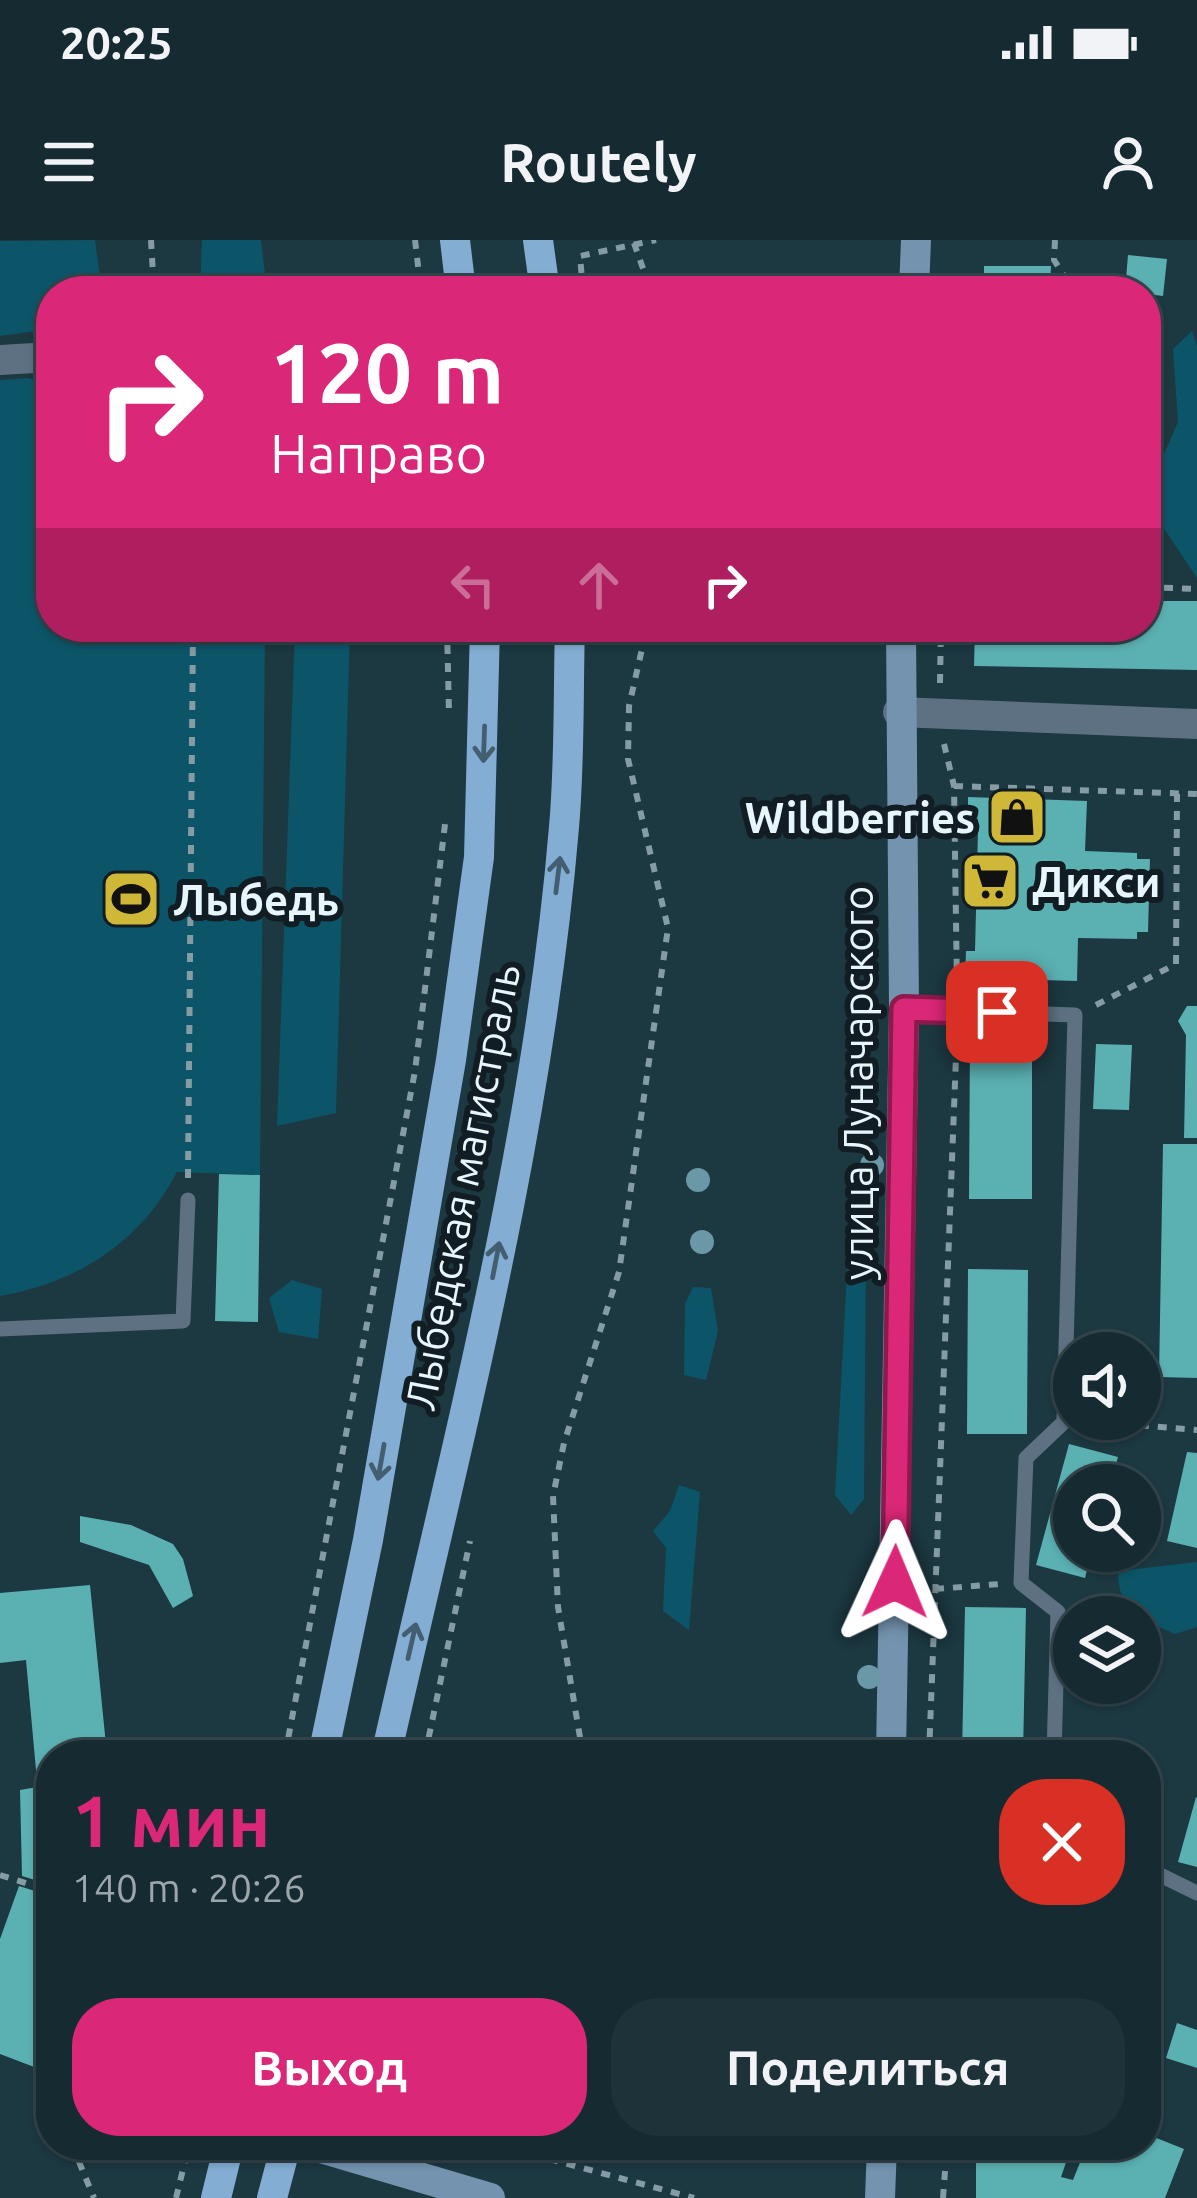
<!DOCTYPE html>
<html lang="ru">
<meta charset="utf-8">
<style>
body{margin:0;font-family:Ubuntu,sans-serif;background:#1e3239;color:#f1f3f6;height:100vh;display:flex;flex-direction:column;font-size:45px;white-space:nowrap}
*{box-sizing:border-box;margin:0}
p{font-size:39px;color:#9da7ab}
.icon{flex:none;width:66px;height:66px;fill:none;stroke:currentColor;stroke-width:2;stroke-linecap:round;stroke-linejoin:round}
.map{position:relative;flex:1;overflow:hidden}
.sheet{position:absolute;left:36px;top:1500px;width:1125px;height:420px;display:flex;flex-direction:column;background:#152a31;border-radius:48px;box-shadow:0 3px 9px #0004,0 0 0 3px #34464d}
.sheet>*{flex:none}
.guide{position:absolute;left:36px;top:36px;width:1125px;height:366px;border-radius:48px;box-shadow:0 3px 9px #0004,0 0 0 3px #34464d;background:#db2777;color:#fff;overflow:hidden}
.buttons{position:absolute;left:1053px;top:1092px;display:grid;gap:24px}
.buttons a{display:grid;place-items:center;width:108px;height:108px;border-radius:50%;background:#152a31;box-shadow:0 3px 9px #0004,0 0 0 3px #34464d;font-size:60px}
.pin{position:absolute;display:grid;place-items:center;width:102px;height:102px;color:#fff;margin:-51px;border-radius:24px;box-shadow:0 6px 18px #0006}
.me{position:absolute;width:132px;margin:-66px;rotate:1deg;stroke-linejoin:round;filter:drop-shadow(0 0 9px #0008)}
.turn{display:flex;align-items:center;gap:42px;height:252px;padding:0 36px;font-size:54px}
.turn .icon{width:156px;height:156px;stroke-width:2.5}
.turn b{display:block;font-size:84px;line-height:102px}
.lanes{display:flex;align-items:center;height:114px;padding:0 36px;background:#0003;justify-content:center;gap:60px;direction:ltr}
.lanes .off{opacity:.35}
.round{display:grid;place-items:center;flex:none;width:126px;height:126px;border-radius:48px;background:#1e3239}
.head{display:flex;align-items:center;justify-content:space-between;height:204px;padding:0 36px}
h1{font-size:72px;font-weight:600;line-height:90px;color:#db2777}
.cta{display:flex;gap:24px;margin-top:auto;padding:24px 36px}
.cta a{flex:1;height:138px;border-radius:48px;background:#db2777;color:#fff;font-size:48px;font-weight:600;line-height:138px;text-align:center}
.cta a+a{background:#1e3239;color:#f1f3f6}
.status{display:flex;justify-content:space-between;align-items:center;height:84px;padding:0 60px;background:#152a31;direction:ltr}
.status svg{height:33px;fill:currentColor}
header{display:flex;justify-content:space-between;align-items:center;height:156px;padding:0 36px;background:#152a31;font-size:54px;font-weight:600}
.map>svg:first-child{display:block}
.green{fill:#0c5568}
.building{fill:#5bb0b1}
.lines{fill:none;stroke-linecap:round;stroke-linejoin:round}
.path{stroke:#869ca4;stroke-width:6;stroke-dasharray:9 9;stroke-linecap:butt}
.service{stroke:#5d7183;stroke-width:15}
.minor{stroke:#5d7183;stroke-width:30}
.secondary{stroke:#7393af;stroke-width:30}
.primary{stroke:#83add2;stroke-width:30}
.tree{fill:#6a98a7}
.oneway{stroke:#445e71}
.route-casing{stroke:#8e194d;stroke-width:30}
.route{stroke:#db2777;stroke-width:21}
.labels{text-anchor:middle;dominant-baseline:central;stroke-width:12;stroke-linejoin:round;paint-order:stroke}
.poi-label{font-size:42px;font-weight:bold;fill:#e6f6fc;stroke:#111d22;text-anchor:start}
.street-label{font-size:42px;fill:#e6f6fc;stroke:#111d22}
</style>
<div class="status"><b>20:25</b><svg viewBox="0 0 49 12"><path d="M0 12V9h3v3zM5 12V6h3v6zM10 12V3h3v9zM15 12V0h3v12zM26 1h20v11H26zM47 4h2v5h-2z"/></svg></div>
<header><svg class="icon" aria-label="menu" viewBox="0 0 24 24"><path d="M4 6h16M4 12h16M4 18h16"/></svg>Routely<svg class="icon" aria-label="person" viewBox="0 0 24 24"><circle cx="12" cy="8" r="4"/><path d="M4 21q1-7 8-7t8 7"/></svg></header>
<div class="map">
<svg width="1197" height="1958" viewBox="0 0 1197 1958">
<rect width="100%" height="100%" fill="#1c3841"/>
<!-- green -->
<path class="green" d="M95,0L102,51H51V89L0,96V1Z
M202,0H261L267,51H200Z
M1192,91L1197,106V338L1159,281L1158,228L1178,182L1173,109Z
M28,138L51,144V387H265L260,935L177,932C140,1003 78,1042 0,1056V140Z
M295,387H350L336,873L277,886Z
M866,1009L864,1259L851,1275L835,1255L848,1014Z
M292,1040L322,1049L318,1099L279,1092L269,1058Z
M693,1047L711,1048L718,1091L706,1140L684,1135L685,1064Z
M679,1245L700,1252L689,1390L663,1371L666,1308L653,1291L670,1271Z
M1197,1322V1387L1175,1394C1141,1378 1118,1373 1118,1331Z"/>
<!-- building -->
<path class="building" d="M1128,15L1167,19L1163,56L1125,51Z
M984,26H1051L1050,51H984Z
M1146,69H1162L1159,171H1146Z
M1146,361H1197V430L974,426L975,387H1146Z
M968,557L1087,561L1085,611L1137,613V619H1150L1148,692H1137V699L1078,698L1077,741L965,738L966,711H975L978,590V579H968Z
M1187,766H1197V898H1184L1186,795L1178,781Z
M970,794H1032V959H969Z
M1096,804L1132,805L1129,870L1093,869Z
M1163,904H1197V1138L1159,1137Z
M219,934L260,935L258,1082L215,1081Z
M968,1029L1028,1030L1027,1194H967Z
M1069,1204L1118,1217L1110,1245H1074V1311H1092L1085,1338L1036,1325Z
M1187,1212L1197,1213V1308L1167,1301Z
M80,1276L131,1285L173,1304L183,1319L193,1356L173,1368L149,1325L80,1302Z
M90,1345L107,1515H51V1645L22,1636L20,1550L37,1547L36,1530L26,1420L0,1423V1353Z
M965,1367L1026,1368L1023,1515H962Z
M1196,1557L1197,1558V1627L1178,1622Z
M19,1646L51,1656V1805L42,1830L0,1814V1699Z
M1177,1783L1197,1790V1828L1166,1818Z
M1154,1897L1184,1909L1165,1958H976V1905H1072L1061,1937L1073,1940L1087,1905H1146Z"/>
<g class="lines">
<!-- path -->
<path class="path" d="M151,0L154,51
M415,0L421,51
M1055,0L1054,20L1073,50
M634,3L651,51
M366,51L420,38
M583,51L580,16L656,0
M1146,347L1197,349
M447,387L449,473
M940,443L941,387
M944,504L954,546L957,748
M954,546L1197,554
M1096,765L1176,724L1177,554
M188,938L193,387
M1086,1181L1197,1190
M935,1349L1000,1344
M285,1515L415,831L446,576
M425,1515L470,1301
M583,1515L558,1367L553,1256L564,1203L619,1032L668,688L628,519L629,466L647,387
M929,1515L957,791
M0,1635L51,1651
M72,1905L94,1958
M497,1905L694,1958
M176,1958L189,1905
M943,1958L947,1905"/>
<!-- service -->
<path class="service" d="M904,769L1075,775L1064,1182L1026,1218L1021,1343L1058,1372L1054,1515
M0,1089L183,1081L188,960
M1146,1628L1197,1653"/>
<!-- minor -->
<path class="minor" d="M0,120L51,117
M898,472L1197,484"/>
<!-- secondary -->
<path class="secondary" d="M914,51L916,0
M891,1515L904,769L901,387
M311,1905L490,1958
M880,1958L882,1905"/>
<!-- primary -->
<path class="primary" d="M455,0L461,51
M538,0L545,51
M323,1515L368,1300L451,820L479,617L485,387
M386,1515C455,1209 538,900 564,587C570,521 568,453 570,387
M216,1958L229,1905
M272,1958L286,1905"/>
</g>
<!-- trees -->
<g class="tree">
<circle cx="872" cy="925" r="12"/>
<circle cx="698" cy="940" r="12"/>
<circle cx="702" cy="1002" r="12"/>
<circle cx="865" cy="1372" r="12"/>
<circle cx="869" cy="1437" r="12"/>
</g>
<!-- one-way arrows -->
<defs><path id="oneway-shaft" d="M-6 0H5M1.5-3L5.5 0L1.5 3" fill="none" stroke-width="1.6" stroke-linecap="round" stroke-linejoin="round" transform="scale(3)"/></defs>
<g class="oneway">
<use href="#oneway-shaft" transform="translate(484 504) rotate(92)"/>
<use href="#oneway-shaft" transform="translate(558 635) rotate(-83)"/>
<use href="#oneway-shaft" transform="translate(496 1020) rotate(-79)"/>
<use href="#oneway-shaft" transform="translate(381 1222) rotate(100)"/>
<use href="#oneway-shaft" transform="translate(412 1401) rotate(-77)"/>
</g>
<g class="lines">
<!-- route casing -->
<g class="route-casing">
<path id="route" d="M895,1342L904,769L997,772"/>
</g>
<!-- route -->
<use href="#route" class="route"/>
</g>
<!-- icons -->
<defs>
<g id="shop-square" transform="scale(3)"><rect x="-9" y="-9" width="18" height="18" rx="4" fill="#cfb837" stroke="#111d22"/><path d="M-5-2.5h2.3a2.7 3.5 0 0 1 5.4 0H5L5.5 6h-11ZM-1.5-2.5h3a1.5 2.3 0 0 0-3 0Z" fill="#111"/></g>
<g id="supermarket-square" transform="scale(3)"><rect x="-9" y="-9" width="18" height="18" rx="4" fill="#cfb837" stroke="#111d22"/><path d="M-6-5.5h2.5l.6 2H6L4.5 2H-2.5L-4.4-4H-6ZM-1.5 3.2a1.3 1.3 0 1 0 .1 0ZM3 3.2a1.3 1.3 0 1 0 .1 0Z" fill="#111"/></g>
<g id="stadium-square" transform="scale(3)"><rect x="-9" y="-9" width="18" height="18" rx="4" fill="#cfb837" stroke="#111d22"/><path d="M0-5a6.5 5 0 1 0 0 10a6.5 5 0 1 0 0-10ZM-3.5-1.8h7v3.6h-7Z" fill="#111"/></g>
</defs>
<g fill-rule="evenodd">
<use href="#shop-square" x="1017" y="577"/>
<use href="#supermarket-square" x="990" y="641"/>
<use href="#stadium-square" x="131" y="659"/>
</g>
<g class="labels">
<!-- poi labels -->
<g class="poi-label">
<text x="975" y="577" text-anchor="end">Wildberries</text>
<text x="1032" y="641">Дикси</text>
<text x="173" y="659">Лыбедь</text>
</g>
<!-- street labels -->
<g class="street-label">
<text transform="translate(857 843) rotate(-90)">улица Луначарского</text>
<text transform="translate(462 947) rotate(-79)">Лыбедская магистраль</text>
</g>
</g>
</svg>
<div class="buttons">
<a><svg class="icon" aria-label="sound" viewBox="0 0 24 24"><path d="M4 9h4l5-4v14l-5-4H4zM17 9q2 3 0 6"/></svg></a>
<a><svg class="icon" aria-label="search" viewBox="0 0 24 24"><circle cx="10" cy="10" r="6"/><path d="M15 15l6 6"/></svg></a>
<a><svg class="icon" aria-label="layers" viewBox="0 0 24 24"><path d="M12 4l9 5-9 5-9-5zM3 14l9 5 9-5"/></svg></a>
</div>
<div class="pin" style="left:997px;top:772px;background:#d93025"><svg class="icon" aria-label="arrive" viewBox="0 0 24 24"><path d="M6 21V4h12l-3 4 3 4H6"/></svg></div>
<svg class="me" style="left:895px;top:1342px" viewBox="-20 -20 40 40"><path d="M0-17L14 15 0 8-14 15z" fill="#db2777" stroke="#fff" stroke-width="4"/></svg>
<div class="guide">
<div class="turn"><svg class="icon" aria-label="right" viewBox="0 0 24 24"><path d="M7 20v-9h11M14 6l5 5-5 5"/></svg><div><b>120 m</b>Направо</div></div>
<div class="lanes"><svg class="icon off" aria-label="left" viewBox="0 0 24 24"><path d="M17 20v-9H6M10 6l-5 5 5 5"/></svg><svg class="icon off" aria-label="ahead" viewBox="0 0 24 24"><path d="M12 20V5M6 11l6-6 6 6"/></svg><svg class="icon" aria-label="right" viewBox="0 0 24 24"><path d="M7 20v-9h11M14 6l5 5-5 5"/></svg></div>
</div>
<section class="sheet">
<div class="head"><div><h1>1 мин</h1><p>140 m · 20:26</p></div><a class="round" style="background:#d93025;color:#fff"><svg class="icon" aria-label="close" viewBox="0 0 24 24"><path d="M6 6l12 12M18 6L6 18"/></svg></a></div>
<div class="cta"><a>Выход</a><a>Поделиться</a></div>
</section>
</div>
